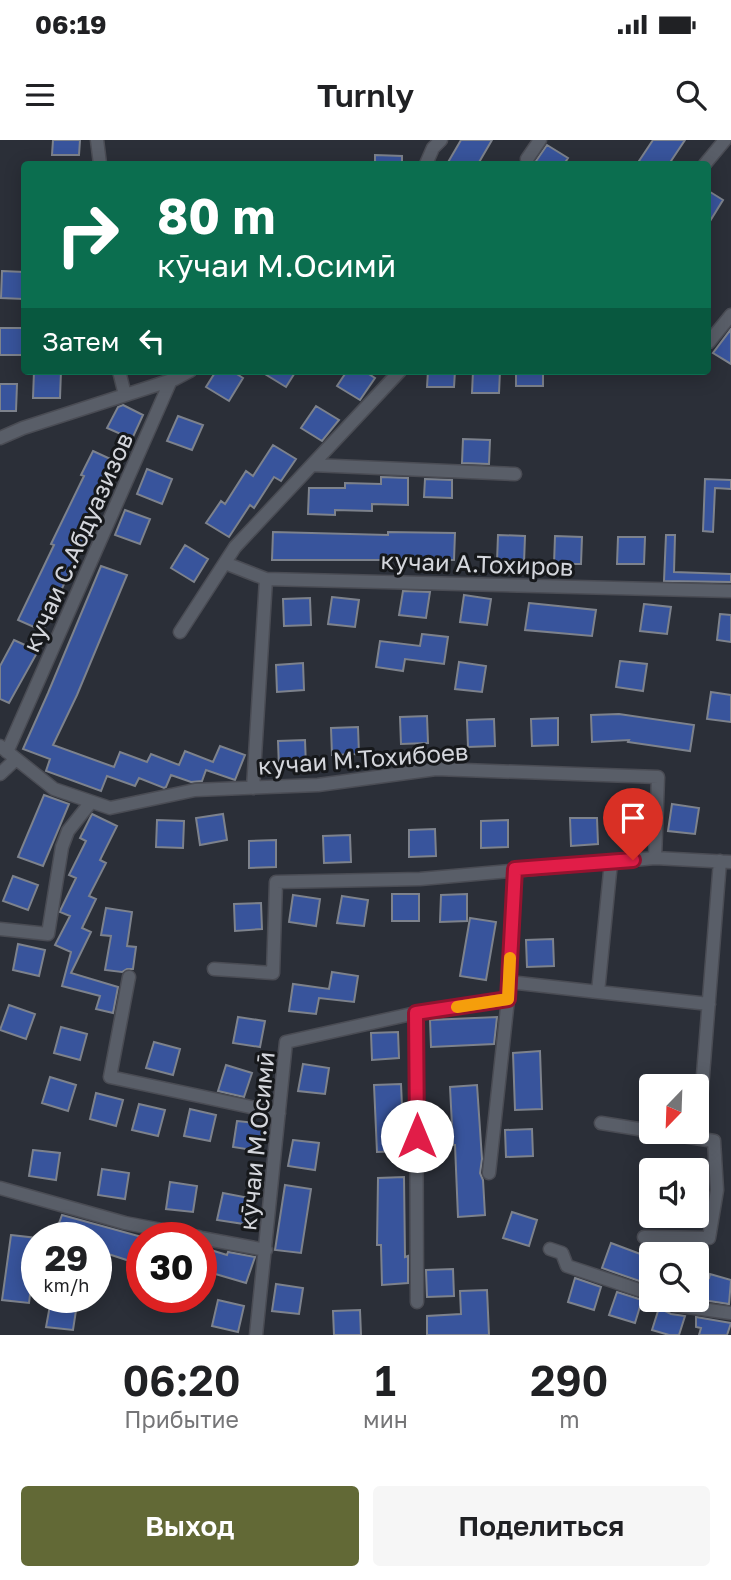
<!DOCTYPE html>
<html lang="ru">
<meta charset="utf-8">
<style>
body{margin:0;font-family:"Golos Text",sans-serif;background:#f6f6f6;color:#202124;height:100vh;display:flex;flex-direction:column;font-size:26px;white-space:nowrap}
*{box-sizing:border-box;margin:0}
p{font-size:23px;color:#757577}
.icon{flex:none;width:38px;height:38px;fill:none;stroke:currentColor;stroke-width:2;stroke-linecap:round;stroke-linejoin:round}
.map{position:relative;height:1195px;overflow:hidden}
.side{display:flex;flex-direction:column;background:#fff;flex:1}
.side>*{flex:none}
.top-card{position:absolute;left:21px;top:21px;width:690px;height:214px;border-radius:7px;box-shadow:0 4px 18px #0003;background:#0b6e4f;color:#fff;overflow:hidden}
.needle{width:46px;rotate:203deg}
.controls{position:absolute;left:639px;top:934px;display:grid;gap:14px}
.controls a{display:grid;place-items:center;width:70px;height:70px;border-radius:7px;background:#fff;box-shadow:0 4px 18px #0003;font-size:35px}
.speed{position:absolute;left:21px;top:1082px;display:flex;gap:14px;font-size:35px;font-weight:700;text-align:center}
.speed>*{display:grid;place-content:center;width:91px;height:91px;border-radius:50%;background:#fff;box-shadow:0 4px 18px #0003;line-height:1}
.speed small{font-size:18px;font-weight:400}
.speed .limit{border:10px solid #d22;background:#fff;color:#111}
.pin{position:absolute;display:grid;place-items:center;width:60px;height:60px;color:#fff;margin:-72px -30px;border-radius:50% 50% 50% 0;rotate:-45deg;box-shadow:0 0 7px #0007}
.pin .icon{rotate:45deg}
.me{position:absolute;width:77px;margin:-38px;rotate:0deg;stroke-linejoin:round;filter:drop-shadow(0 0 5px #0008)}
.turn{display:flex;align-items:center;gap:24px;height:147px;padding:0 21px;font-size:32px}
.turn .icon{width:91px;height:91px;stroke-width:2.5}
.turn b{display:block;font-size:49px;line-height:60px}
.then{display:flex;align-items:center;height:66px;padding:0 21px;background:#0003;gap:14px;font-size:26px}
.eta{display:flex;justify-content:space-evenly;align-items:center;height:119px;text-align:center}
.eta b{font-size:42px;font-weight:600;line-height:49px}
.cta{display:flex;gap:14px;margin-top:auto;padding:14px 21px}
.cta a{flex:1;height:80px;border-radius:7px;background:#626936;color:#fff;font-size:28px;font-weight:600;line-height:80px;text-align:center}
.cta a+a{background:#f6f6f6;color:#202124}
.status{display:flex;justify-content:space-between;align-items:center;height:49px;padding:0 35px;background:#fff;direction:ltr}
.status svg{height:19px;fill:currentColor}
header{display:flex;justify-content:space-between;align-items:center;height:91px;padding:0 21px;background:#fff;font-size:32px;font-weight:600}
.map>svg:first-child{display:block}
.building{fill:#38549c;stroke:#7d828c;stroke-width:2}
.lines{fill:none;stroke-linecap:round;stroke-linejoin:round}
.minor-casing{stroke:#4a4c54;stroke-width:15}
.minor{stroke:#595e68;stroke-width:12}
.route-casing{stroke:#92132f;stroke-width:18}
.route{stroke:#e11d48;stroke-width:12}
.slow{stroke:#f59e0b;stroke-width:12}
.labels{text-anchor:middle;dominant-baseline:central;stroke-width:6;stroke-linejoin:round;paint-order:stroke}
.street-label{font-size:24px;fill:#d4d6dc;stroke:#16181b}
</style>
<div class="status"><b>06:19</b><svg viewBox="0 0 49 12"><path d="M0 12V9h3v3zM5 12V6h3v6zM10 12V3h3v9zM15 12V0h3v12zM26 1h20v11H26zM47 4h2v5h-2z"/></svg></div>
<header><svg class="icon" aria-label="menu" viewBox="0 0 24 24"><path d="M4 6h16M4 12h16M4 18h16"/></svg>Turnly<svg class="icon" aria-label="search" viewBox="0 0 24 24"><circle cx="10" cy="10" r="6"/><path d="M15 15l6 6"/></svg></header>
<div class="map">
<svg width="731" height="1195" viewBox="0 0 731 1195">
<rect width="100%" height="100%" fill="#2b2f38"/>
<!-- building -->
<path class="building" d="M53,0H80L79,15H52Z
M461,0H492L478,24H447Z
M653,0H685L669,24H637Z
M547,5L568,18L564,24H534Z
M375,15L402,16V24H375Z
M707,50L723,60L707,86Z
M2,131L24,132V159L1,158Z
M0,188H23L22,215H0Z
M731,189V224L713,213Z
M34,231H61L60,258H33Z
M216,231H232L243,238L229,261L206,247Z
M260,231H296L286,247Z
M347,231H364L375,238L360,260L337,246Z
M428,231H455L454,247H427Z
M473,231H500L499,253H472Z
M516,231H543V246H516Z
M0,244H17L16,271H0Z
M123,265L143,275L132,299L107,288L118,267Z
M316,266L339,280L322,301L301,288Z
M178,276L203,285L192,310L167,301Z
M463,299L490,300L489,324L462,323Z
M273,305L296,319L281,341L274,337L254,368L250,365L229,397L206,383L221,361L225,364L246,331L253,336Z
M93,311L117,322L101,356L103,357L43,491L18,480L54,405L51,404L84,336L81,335Z
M147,329L172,339L162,364L137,354Z
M381,337L408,338V365L372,364V371L335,370V375L308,374L309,348H345V343L381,344Z
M425,339L452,340V358L424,357Z
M705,339L731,340V349L715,348L713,392L703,391Z
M125,370L150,379L140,404L115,395Z
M273,392L388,395V392L455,393L454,420H272Z
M498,395L525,396L524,423L497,422Z
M666,395H675L674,432L731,434V442L664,441Z
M555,396L582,397L581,424H554Z
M618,397H645L644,424H617Z
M185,405L208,419L194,442L171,428Z
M101,426L127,435L77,555L53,605L114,627L120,612L147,622L151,614L179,625L185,611L213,622L220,606L245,615L235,640L206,630L202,641L191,642L171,635L166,647L164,648L139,638L135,646L107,636L101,651L46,631L50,619L23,609L48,553Z
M403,451L430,452L426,478L399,475Z
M464,455L491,459L487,485L460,482Z
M332,457L359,460L355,487L328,484Z
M310,458L311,485L284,486L283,459Z
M529,463L596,470L592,496L525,490Z
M644,464L671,467L667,494L640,491Z
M720,474L731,475V502L717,500Z
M422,494L448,497L444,524L405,519L403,531L376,527L380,501L420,506Z
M14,500L38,511L9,563L0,559V526Z
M620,521L647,524L643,551L616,547Z
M459,522L486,526L482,552L455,549Z
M303,523L304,550L277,552L276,525Z
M711,552L731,555V582L707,579Z
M619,574L694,585L690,611L628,602L629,600L592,602L591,575Z
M427,576L428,603L401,604L400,577Z
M558,578V605L532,606L531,579Z
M494,579L495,606L468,607L467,580Z
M358,587L359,614L332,615L331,588Z
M305,600L306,626L279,628L278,601Z
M44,655L69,664L43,726L18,717Z
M672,664L699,668L695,694L668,691Z
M92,674L117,686L100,720L106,723L89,756L96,759L82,788L91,792L71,833L118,847L113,873L96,869L100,856L62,846L71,812L55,805L70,776L60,772L61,769L76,738L69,735L86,701L80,698Z
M223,674L227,700L200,705L196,678Z
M618,675H645L646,702L619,703Z
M570,678H597L598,704L571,706Z
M157,680L184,681L183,708L156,707Z
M508,680V707L481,708V681Z
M435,689L436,716L409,717V690Z
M350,695L351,722L324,723L323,696Z
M276,700V727L249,728V701Z
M13,736L38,745L28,770L3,761Z
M392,754H419V781H392Z
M467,754V781L440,782L441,755Z
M293,755L320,759L316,786L289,782Z
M342,756L368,760L364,786L337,783Z
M261,763L262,789L235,791L234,764Z
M106,768L132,772L127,806L136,807L133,829H127L122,832L105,830L111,796L101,795Z
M470,778L496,782L486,840L460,836Z
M553,799L554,826L527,827L526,800Z
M18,804L45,810L39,836L13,830Z
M332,832L358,836L354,862L319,858L316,874L289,871L293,844L329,849Z
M9,865L35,874L26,899L0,890Z
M238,877L265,881L260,907L233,903Z
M497,877L494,904L431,907L430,880Z
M61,887L87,894L80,920L54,913Z
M398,892L399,918L372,920L371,893Z
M154,902L180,909L173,935L146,928Z
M540,911L542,969L515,970L513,913Z
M303,924L329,928L325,954L298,951Z
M226,925L252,933L244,957L218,951Z
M50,937L76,945L68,971L42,963Z
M401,944L404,1011L377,1012L374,945Z
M477,945L482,1019L480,1033L483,1040L485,1075L458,1077L455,1005H453L450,947Z
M96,953L123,960L116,986L90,979Z
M139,964L165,970L158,996L132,990Z
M190,969L216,975L210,1001L184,996Z
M237,981L264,984L260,1011L233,1007Z
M532,989L533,1016L506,1017L505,990Z
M293,1000L319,1003L315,1030L288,1026Z
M33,1010L60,1013L56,1040L29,1036Z
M102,1029L129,1033L125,1059L98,1055Z
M404,1037L405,1117L408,1116V1143L382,1145L381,1105H377L378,1038Z
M170,1042L197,1046L193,1072L166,1069Z
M285,1045L311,1049L301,1113L275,1110Z
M223,1053L249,1058L244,1084L217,1080Z
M512,1072L537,1080L529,1106L503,1098Z
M62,1075L142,1097V1125L96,1110V1097H54Z
M11,1095L37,1098L29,1163L2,1160Z
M611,1103L651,1118V1145L602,1128Z
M201,1107L227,1115L228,1112L255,1117L246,1143L212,1133L210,1138L201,1135Z
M453,1129L454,1156L427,1157L426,1130Z
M696,1134L709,1138L710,1134L731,1140L729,1164L696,1159Z
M575,1138L601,1147L594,1170L568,1162Z
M276,1144L303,1148L299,1174L272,1171Z
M487,1150L489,1195H427V1176L461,1174L460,1151Z
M617,1152L642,1160L635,1183L609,1175Z
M51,1160L77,1164L73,1190L46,1187Z
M218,1160L244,1166L238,1192L212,1186Z
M659,1168L671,1174L685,1176L679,1195H669L652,1190Z
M360,1170L361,1195H334L333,1171Z
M696,1177L731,1183L727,1195H699L701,1188L696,1187Z"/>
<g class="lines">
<!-- minor casing -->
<g class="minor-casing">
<path id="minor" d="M97,0L100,24
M527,19L540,0
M426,24L433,8L441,0
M705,24L725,0
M709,202L731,175
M119,231L125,255
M0,298L23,288L175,239L190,231
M312,325L515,334
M225,423L266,439L731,451
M180,492L235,407L400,231
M0,606L54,649L110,668L195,650L318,645L436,629L658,637L655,718
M7,612L171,240
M0,634L16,619
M253,648L266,439
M0,789L48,794L62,707L68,691L91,662
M214,829L273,833L276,742L420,739L655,718L731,722
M129,837L110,937L279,973
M509,842L598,852L611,722
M598,852L709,864
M601,983L651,991
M698,998L720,721
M489,1033L508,859
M0,1048L125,1083L199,1097
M644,1097L709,1098L717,1050L714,1001L658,992
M201,1098L266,1110
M550,1109L562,1113L567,1126L651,1154
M663,1160L673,1165L731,1173
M417,1162L416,873L508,859L515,729
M256,1195L286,902L416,873"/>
</g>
<!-- minor -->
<use href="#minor" class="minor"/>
</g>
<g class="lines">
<!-- route casing -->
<g class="route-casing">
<path id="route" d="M417,996L416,873L508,859L515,729L633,720"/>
</g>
<!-- route -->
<use href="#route" class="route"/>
<!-- slow -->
<path class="slow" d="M457,867L508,859L510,818"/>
</g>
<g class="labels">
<!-- street labels -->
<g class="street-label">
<text transform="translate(77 402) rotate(-66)">кучаи С.Абдуазизов</text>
<text transform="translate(477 423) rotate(2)">кучаи А.Тохиров</text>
<text transform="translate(363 618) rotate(-4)">кучаи М.Тохибоев</text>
<text transform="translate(256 1001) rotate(-84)">кӯчаи М.Осимӣ</text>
</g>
</g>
</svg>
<div class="controls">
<a><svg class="needle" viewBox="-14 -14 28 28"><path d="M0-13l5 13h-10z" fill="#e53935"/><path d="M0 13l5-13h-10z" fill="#757577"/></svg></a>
<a><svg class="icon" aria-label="sound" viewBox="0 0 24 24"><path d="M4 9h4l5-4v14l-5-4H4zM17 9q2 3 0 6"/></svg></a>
<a><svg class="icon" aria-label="search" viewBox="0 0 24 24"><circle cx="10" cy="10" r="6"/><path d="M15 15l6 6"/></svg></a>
</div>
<div class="speed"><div>29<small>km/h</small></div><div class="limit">30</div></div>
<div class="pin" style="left:633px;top:720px;background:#d93025"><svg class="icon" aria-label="arrive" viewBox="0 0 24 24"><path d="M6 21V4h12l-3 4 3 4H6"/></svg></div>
<svg class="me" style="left:417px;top:996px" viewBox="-20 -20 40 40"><circle r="19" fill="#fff"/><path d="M0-13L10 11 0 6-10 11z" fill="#e11d48"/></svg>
<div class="top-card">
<div class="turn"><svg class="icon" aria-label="right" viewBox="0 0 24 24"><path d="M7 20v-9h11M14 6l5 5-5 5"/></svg><div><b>80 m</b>кӯчаи М.Осимӣ</div></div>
<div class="then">Затем<svg class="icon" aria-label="left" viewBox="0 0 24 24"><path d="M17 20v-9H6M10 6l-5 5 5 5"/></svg></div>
</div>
</div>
<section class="side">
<div class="eta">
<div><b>06:20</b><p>Прибытие</p></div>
<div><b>1</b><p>мин</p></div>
<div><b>290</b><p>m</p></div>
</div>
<div class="cta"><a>Выход</a><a>Поделиться</a></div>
</section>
